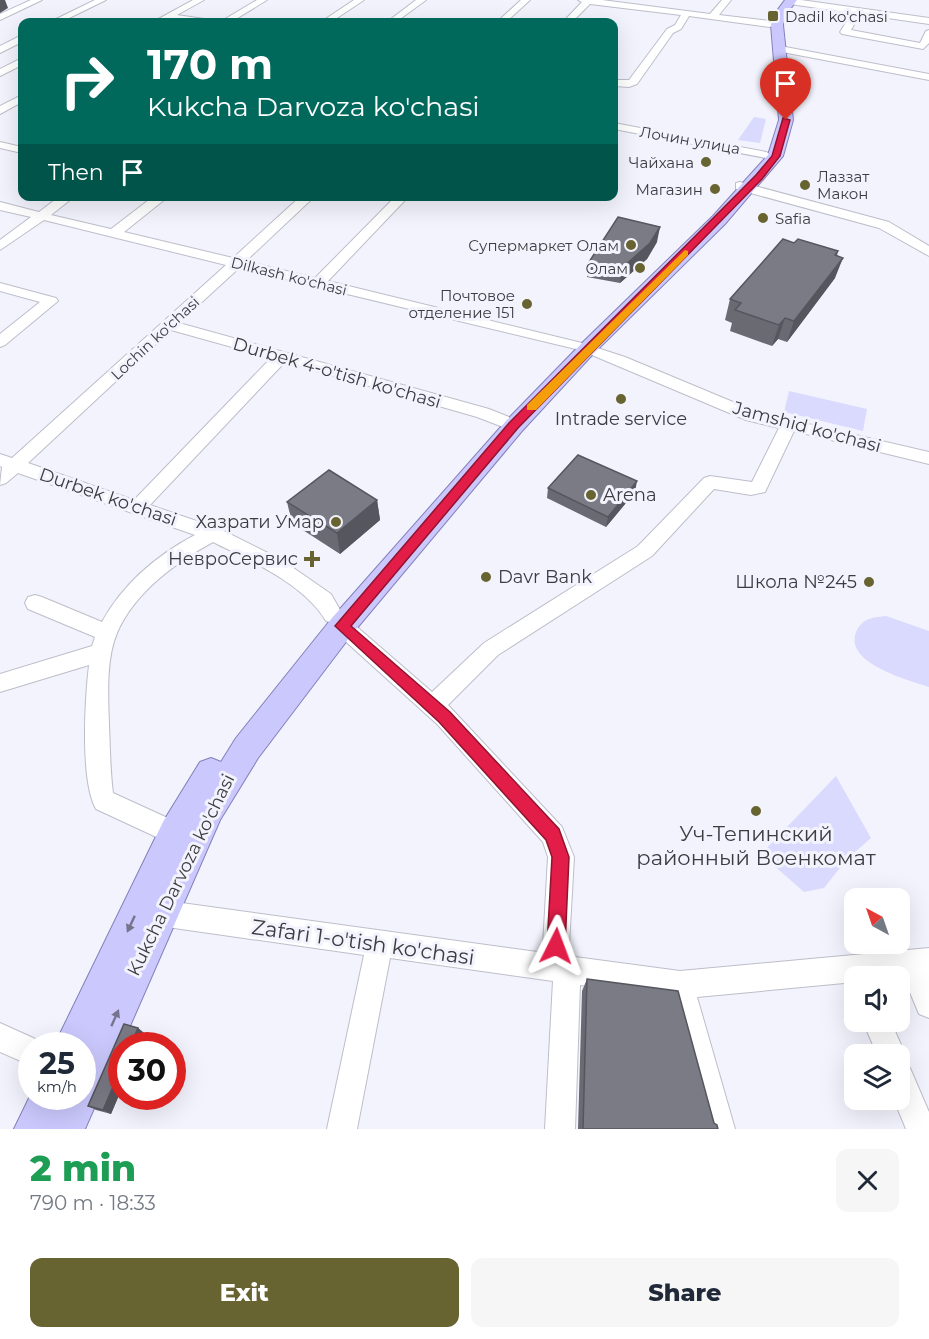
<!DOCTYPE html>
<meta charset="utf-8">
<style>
body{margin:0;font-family:Montserrat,sans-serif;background:#f6f6f7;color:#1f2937;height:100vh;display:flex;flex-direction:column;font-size:22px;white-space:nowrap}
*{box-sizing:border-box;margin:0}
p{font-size:20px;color:#747a83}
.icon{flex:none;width:33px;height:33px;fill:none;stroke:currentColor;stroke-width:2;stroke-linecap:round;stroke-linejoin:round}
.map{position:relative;height:1129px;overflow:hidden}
.side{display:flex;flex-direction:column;background:#fff;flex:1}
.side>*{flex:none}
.top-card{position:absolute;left:18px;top:18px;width:600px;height:183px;border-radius:12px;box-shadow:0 6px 24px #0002;background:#00695c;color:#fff;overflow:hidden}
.needle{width:39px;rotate:320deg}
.controls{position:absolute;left:844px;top:888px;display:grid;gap:12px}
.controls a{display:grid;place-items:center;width:66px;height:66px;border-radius:12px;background:#fff;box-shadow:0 6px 24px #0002;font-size:30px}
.speed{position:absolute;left:18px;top:1032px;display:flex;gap:12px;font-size:30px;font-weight:700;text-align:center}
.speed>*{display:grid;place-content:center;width:78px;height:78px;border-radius:50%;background:#fff;box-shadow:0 6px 24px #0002;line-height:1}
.speed small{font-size:15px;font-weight:400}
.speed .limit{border:9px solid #d22;background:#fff;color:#111}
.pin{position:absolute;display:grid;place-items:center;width:51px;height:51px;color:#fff;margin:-62px -26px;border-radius:50% 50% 50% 0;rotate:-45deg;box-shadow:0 0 6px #0007}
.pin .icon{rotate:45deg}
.me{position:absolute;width:66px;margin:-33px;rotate:3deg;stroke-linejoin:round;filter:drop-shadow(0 0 4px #0008)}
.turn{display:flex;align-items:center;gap:21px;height:126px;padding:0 30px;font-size:27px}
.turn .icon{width:78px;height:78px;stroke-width:2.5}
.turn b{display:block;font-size:42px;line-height:51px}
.then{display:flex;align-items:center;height:57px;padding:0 30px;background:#0003;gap:12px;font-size:22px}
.round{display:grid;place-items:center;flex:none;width:63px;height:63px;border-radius:12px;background:#f6f6f7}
.head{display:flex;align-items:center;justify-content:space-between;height:102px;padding:0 30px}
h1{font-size:36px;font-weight:800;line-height:45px;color:#1e9e55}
.primary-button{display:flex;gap:12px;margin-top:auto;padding:12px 30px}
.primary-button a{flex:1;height:69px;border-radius:12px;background:#686431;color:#fff;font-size:24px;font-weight:800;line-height:69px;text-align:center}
.primary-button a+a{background:#f6f6f7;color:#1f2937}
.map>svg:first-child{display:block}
.green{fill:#d9dafe}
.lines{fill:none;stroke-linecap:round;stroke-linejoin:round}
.minor-casing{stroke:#bdbeca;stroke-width:2}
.major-casing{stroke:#8280ba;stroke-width:2}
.minor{fill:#fff;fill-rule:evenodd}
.major{fill:#cbc8fd;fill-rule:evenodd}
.wall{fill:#6a6a73}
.shaded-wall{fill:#56565e}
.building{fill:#7b7b86;stroke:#56565e;stroke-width:1.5}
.oneway{fill:#75748c}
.route{fill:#e11d48;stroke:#92132f;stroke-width:1.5}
.slow{fill:#f59e0b}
.poi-dot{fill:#686431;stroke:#f3f3fd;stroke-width:2}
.labels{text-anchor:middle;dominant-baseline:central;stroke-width:6;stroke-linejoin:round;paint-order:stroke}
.far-poi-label{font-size:15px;fill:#3c3c41;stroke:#f3f3fd;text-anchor:end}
.far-street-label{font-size:15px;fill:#3c3c41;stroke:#f3f3fd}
.street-label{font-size:18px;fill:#3c3c41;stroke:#f3f3fd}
.poi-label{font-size:18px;fill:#3c3c41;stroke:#f3f3fd;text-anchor:end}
.near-poi-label{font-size:21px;fill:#3c3c41;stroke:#f3f3fd}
.near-street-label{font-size:21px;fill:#3c3c41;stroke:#f3f3fd}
</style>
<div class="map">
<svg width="929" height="1129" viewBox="0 0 929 1129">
<rect width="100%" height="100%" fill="#f3f3fd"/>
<!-- green -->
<path class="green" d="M754,117L766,119L760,143L738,140Z
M789,391L867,409L863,431L784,412Z
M886,616L929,631V687C909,680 838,662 858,628C864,618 875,617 886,616Z
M836,776L871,838L847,859L824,888L804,892L761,854Z"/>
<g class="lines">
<!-- minor casing -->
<g class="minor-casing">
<path id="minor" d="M31,0H42L0,20V14Z
M95,0H106L61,22H50Z
M193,0H204L177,15L204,19L208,22L169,20L164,22H153Z
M257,0H267L231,22H220Z
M354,0H364L331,22H321Z
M416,0H426L396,22H387Z
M521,0H530L506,22H497Z
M578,0H602L710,14L722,0H731L719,15L770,21L775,24L770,27L689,16L681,29L673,33L637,84L629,87L614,86V80H629L667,29L675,25L681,15L590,4L572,22H563L582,2Z
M786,0H801L929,18V24L860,14L851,30L920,43L926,31L929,30V43L923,49L842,34L840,32L852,13L790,4Z
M22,35V42L0,53V46Z
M780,46L929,74V80L777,51V47Z
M22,58V65L0,76V69Z
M22,95V102L0,114V106Z
M614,123L766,152L772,155L766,158L614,129Z
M0,142L22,147V153L0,148Z
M740,182L889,222L929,246V256L879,228L736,189V183Z
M60,196H75L51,215L111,229L154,196H169L124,232L233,258L301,196H315L246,261L315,278L396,196H409L328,281L582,343L625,357L757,412L929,452V464L794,431L765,492L751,495L714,489L652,556L498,655L448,705L562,827L574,857L569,945L575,957L680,971L929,948V1018L919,1014L904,978L900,976H855V982L697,997L735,1129H705L670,997L580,985L575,1129H545L553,981L390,958L357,1129H327L364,955L160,926L151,922L147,913L151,904L160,900L545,953L543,946L548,857L543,842L437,724L335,632L332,626L333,623L326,621C304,584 251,561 213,542C176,562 134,593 117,633C106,659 108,695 109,724C110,747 110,770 113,793L183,825L186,833L183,841L174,845L165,841L96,809C80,781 85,699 89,665L0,692V674L92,646L95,637L28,609L25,603L28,597L35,595L42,597L102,622C123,584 157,555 195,535L18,473L6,483L0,485L2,467L0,466V454L12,458L226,265L44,220L0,250V240L31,217L0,210V202L39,212ZM239,268L580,350L746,420L779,428L752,482L710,476L704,478L638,546L484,643L432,692L349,620L342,618L343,615L331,594L282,560L220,529L150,505L285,362L477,417L503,427L509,425L511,421L509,417L489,409L179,323ZM171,330L271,358L134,500L28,463Z
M0,283L56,298L58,301L5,345L0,347V334L40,302L0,291Z
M863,1022H891L905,1054L901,1064L910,1068L929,1112V1129H906L894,1100H900V1054H877Z
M0,1023L42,1042L44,1046H32V1066L0,1052Z"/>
</g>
<!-- major casing -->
<g class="major-casing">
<path id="major" d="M785,0H797L785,16L783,25L793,120L783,156L725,224L594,353L522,431L352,634L258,758L220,820L85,1129H14L32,1092V1096H82V1046H54L163,822L200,762L211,758L221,762L236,738L332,618L506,421L580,345L713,216L768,155L779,120L771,25L773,16Z"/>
</g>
<!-- minor -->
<use href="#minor" class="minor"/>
<!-- major -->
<use href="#major" class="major"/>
</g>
<!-- wall -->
<path class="wall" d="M657,242L647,259L620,283L587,277L589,262Z
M794,243L838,251L837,256L835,278L787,342L778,339L772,346L730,331L732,323L725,320L730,299Z
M548,488L635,492L606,527L547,498Z
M377,500L380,520L340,554L292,523L287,502Z
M587,979L714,1123L718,1129H578L582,991Z
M124,1024L138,1028L144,1033L139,1046H122V1088L111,1114L96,1110L88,1106Z"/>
<!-- shaded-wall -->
<path class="shaded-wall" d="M0,0H5L8,8L0,13Z
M660,227L657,242L647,259L620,283L622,268Z
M843,258L835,278L787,342L794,321Z
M785,318L778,339L772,346L779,325Z
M637,481L635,492L606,527L608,517Z
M377,500L380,520L340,554L337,533Z
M138,1028L144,1033L139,1046H130Z
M122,1066V1088L111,1114L103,1110Z"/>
<!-- building -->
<path class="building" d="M618,217L660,227L650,243L622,268L589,262Z
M783,239L794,243L798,239L838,251L835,255L843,258L794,321L785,318L779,325L735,310L741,303L730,299Z
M578,455L637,481L608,517L548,488Z
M329,470L377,500L337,533L287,502Z
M587,979L678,991L714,1123L717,1125L718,1129H583Z
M124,1024L138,1028L130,1046H122V1066L103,1110L88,1106Z"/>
<!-- one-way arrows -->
<defs><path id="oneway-solid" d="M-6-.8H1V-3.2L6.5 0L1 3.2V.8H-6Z" transform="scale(1.5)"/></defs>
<g class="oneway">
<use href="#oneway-solid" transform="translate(131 924) rotate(115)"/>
<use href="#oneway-solid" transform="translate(115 1018) rotate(-66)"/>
</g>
<!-- route -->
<path class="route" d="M783,118L790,120L780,156L762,179L518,428L351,626L450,712L559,829L569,857L565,946L563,952L556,955L549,952L547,946L552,857L546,840L439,722L335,626L509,423L756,175L772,156Z"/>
<!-- slow -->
<path class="slow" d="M685,250L688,251V255L536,410H527V405Z"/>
<!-- markers -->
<g class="poi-dot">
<rect x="767" y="10" width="12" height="12" rx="3"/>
<circle cx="706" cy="162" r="6"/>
<circle cx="805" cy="185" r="6"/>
<circle cx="715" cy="189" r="6"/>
<circle cx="763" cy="218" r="6"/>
<circle cx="631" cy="245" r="6"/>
<circle cx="640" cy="268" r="6"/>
<circle cx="527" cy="304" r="6"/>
<circle cx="621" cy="399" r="6"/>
<circle cx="591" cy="495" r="6"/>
<circle cx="336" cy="522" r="6"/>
<path d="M309 550h6v6h6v6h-6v6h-6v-6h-6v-6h6z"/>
<circle cx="486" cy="577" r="6"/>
<circle cx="869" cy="582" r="6"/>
<circle cx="756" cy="811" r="6"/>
</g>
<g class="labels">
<!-- far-poi labels -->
<g class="far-poi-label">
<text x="785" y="16" text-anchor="start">Dadil ko'chasi</text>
<text x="694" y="162">Чайхана</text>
<text x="817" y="176" text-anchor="start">Лаззат<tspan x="817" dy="17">Макон</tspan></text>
<text x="703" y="189">Магазин</text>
<text x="775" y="218" text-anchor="start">Safia</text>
<text x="619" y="245">Супермаркет Олам</text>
<text x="628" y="268">Олам</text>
<text x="515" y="295">Почтовое<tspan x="515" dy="17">отделение 151</tspan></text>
</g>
<!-- far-street labels -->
<g class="far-street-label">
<text transform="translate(690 140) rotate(10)">Лочин улица</text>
<text transform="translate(289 276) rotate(14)">Dilkash ko'chasi</text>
<text transform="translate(155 338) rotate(-43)">Lochin ko'chasi</text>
</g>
<!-- street labels -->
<g class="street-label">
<text transform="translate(337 373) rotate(16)">Durbek 4-o'tish ko'chasi</text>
<text transform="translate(807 427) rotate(15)">Jamshid ko'chasi</text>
<text transform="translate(108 497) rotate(19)">Durbek ko'chasi</text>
<text transform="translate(181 875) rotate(-64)">Kukcha Darvoza ko'chasi</text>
</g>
<!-- poi labels -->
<g class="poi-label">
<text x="621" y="419" text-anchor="middle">Intrade service</text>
<text x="603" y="495" text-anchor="start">Arena</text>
<text x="324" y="522">Хазрати Умар</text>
<text x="298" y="559">НевроСервис</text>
<text x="498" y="577" text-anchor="start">Davr Bank</text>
<text x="857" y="582">Школа №245</text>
</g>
<!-- near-poi labels -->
<g class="near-poi-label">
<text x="756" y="833">Уч-Тепинский<tspan x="756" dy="24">районный Военкомат</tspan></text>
</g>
<!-- near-street labels -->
<g class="near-street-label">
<text transform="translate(363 942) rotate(8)">Zafari 1-o'tish ko'chasi</text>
</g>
</g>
</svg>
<div class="controls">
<a><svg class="needle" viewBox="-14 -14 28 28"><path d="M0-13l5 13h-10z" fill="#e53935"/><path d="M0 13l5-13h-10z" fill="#747a83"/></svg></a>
<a><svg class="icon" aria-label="sound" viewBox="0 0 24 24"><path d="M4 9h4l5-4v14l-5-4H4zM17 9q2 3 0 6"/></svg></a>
<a><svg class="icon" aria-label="layers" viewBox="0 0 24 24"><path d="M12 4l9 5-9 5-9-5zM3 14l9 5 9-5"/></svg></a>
</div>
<div class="speed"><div>25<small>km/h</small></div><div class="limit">30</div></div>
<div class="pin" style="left:786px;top:120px;background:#d93025"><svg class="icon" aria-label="arrive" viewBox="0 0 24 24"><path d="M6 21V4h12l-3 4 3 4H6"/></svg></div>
<svg class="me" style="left:556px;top:946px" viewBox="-20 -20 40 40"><path d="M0-17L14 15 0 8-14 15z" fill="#e11d48" stroke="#fff" stroke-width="4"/></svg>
<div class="top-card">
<div class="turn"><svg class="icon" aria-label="right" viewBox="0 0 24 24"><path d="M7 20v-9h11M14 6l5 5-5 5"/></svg><div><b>170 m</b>Kukcha Darvoza ko'chasi</div></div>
<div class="then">Then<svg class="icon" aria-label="arrive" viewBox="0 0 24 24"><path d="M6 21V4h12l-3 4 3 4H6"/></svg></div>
</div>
</div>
<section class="side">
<div class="head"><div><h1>2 min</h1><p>790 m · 18:33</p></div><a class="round"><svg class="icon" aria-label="close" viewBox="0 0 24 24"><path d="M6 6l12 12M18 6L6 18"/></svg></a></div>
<div class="primary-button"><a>Exit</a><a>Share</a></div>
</section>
